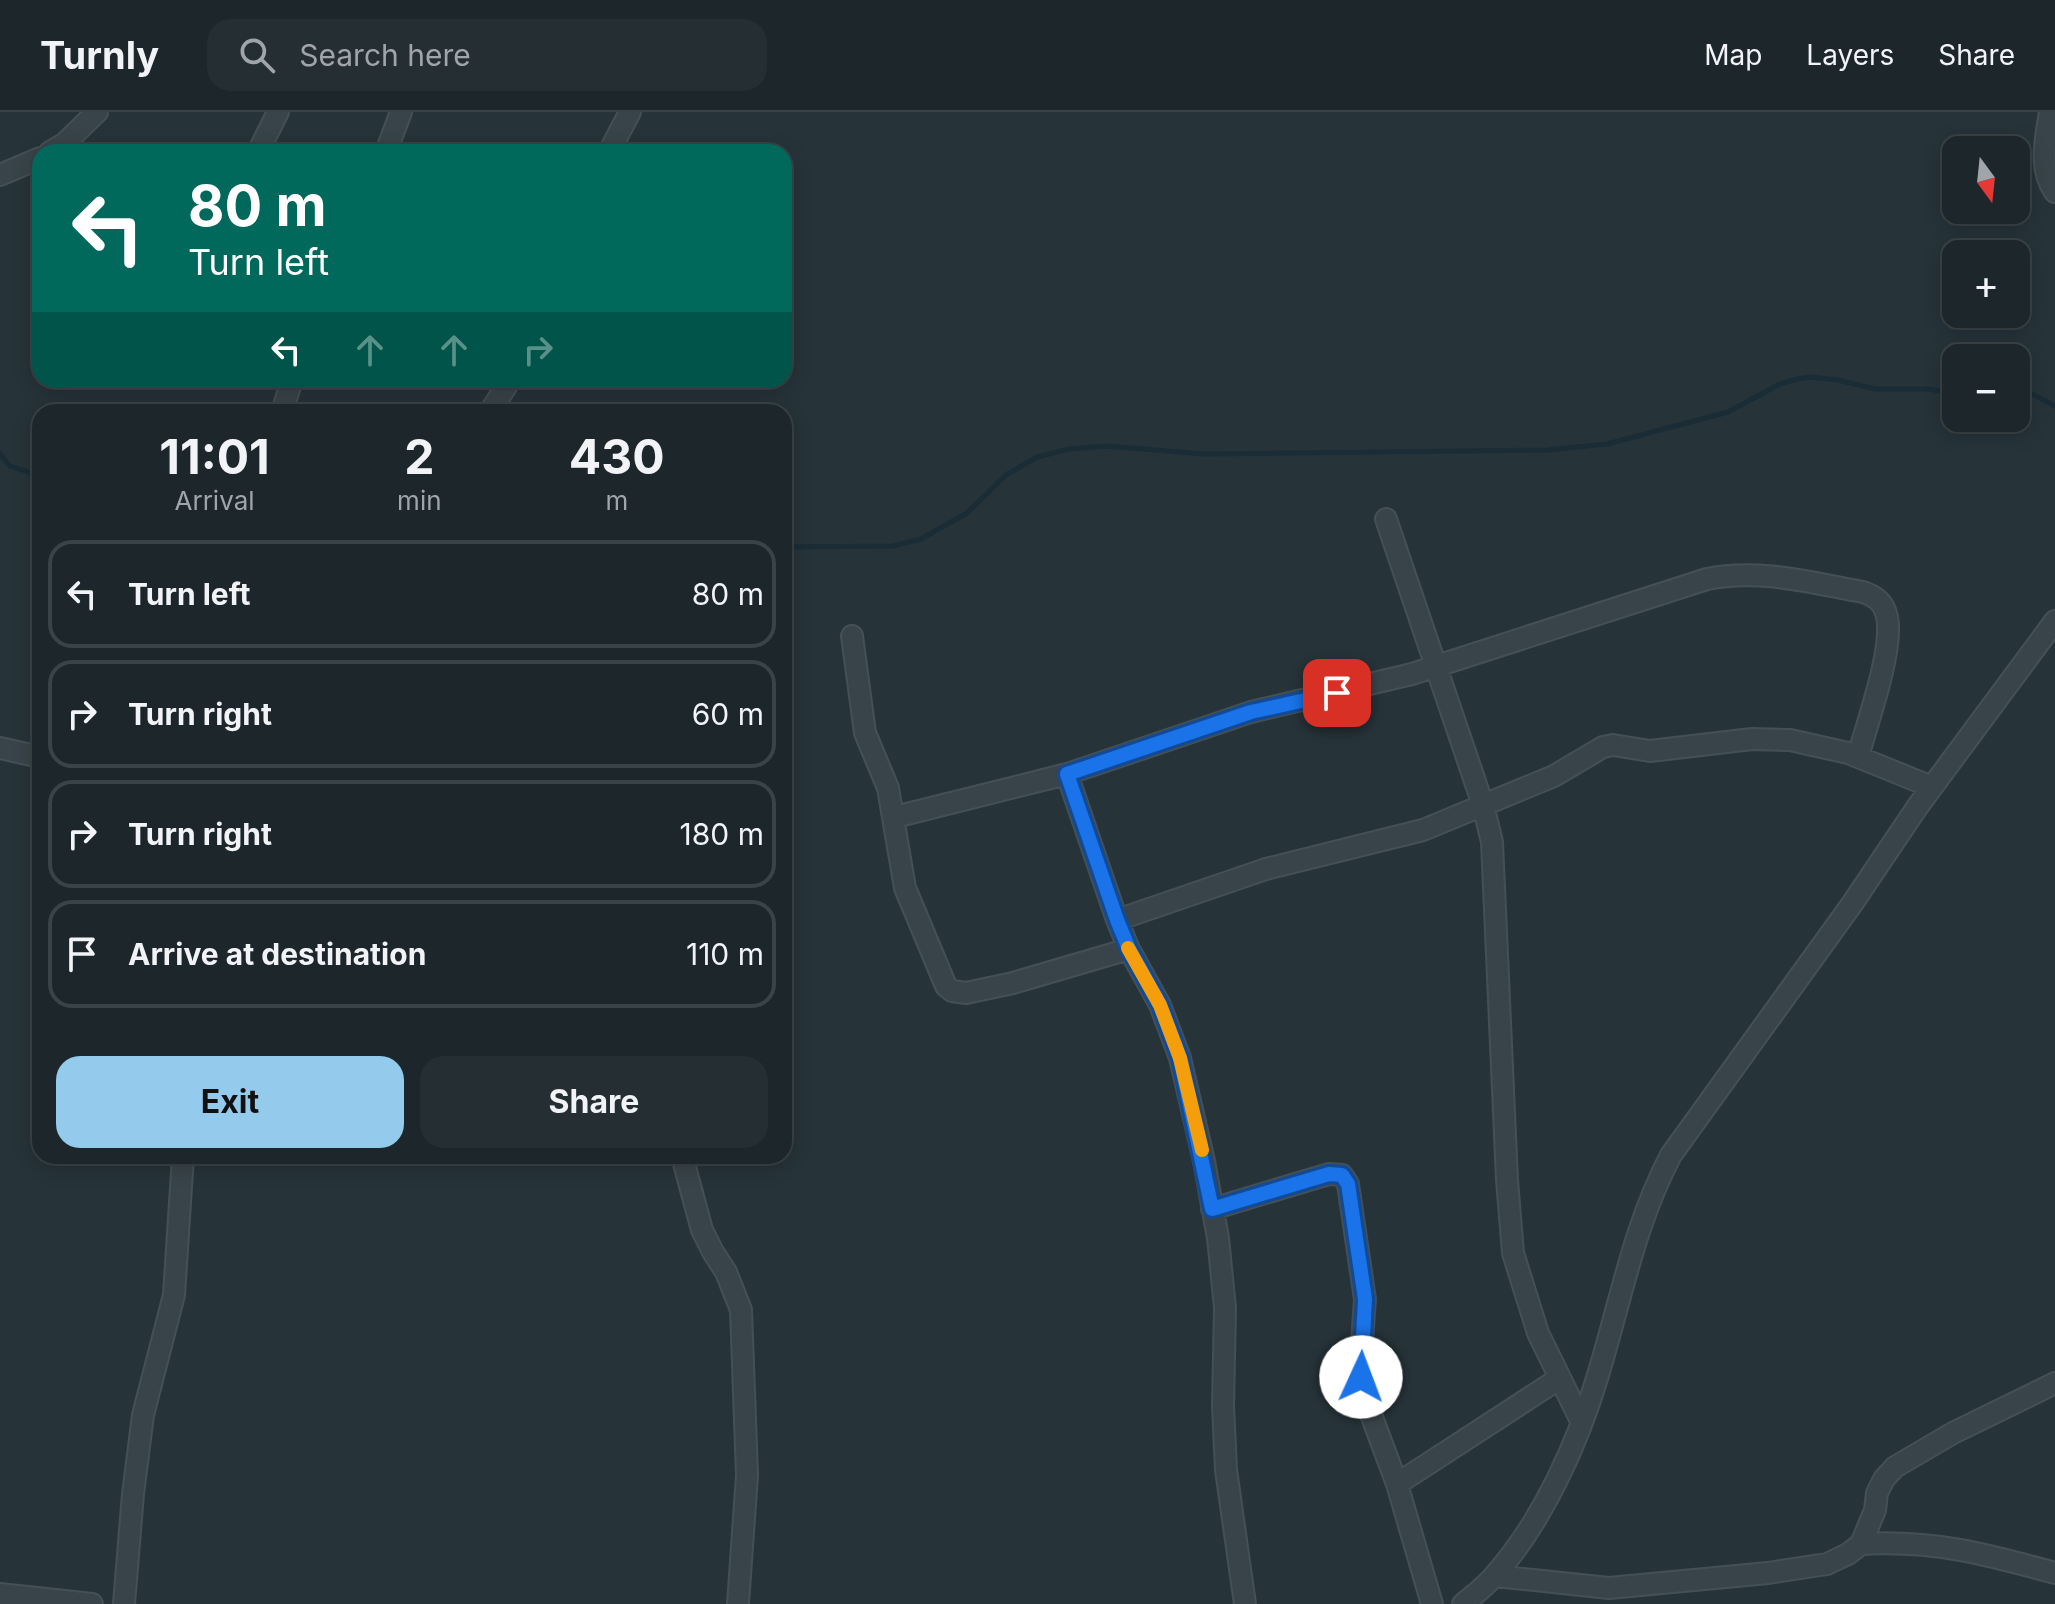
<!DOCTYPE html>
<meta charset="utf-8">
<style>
body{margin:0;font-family:Inter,sans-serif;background:#252e33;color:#f1f3f6;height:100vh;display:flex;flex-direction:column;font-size:30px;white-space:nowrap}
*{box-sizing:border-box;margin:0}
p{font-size:26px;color:#a0a5a9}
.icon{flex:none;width:44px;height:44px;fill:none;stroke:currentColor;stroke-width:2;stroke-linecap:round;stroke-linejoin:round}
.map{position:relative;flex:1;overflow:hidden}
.details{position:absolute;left:32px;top:292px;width:760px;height:760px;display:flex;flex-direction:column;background:#1c262b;border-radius:24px;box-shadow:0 4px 20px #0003,0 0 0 2px #3a4347}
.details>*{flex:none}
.top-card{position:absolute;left:32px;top:32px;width:760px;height:244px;border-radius:24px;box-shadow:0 4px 20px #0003,0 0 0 2px #3a4347;background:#00695c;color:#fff;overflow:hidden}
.needle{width:52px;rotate:165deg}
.buttons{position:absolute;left:1942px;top:24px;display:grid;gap:16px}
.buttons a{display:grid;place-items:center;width:88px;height:88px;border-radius:16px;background:#1c262b;box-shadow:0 4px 20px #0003,0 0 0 2px #3a4347;font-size:40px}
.pin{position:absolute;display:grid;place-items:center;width:68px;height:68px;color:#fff;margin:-34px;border-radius:16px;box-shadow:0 4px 12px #0006}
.me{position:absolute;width:88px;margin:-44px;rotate:2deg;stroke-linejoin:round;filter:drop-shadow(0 0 6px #0008)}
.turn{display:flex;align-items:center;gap:28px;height:168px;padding:0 24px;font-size:36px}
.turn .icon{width:104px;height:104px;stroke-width:2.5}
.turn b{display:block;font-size:56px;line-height:68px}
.lanes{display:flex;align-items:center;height:76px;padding:0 24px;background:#0003;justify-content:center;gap:40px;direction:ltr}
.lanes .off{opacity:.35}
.eta{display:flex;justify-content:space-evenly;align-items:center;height:136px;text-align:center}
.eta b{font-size:48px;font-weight:700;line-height:56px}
.cta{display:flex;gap:16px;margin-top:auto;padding:16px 24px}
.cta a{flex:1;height:92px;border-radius:24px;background:#94caeb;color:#111;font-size:32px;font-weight:700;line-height:92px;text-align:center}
.cta a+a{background:#252e33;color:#f1f3f6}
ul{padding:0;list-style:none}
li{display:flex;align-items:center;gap:24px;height:108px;margin:0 16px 12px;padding:0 8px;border:4px solid #3a4347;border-radius:24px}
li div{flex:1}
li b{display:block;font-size:30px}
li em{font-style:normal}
header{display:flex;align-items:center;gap:48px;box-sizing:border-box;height:112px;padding:0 40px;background:#1c262b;border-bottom:2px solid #3a4347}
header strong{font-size:38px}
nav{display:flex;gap:44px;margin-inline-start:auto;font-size:28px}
.search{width:560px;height:72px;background:#252e33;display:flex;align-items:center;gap:20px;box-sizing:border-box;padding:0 28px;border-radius:24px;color:#a0a5a9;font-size:30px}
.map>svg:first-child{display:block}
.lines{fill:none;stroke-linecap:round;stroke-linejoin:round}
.stream{stroke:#1a2c36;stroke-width:5}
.street-casing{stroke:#455056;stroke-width:24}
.street{stroke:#39444a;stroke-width:20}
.route-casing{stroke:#114b97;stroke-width:20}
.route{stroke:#1a73e8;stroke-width:14}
.slow{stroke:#f59e0b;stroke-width:14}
</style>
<header>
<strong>Turnly</strong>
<div class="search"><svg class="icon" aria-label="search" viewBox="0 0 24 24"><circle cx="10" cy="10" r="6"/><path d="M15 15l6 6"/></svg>Search here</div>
<nav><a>Map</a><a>Layers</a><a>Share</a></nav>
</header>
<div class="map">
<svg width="2055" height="1492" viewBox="0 0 2055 1492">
<rect width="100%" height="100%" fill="#263339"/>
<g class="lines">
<!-- stream -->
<path class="stream" d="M2016,279L2030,281L2055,294
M0,342L10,354L40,364
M784,435L893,434L921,427L967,401L1006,363L1037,345L1069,337L1105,334L1204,342L1547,338L1607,332L1728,300L1780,272L1797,267L1810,265L1838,268L1875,277H1928L1956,281"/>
<!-- street casing -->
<g class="street-casing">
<path id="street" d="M2050,0C2046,26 2038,56 2055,80
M50,40L64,32L97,0
M258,40L278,0
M386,40L401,0
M609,40L630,0
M0,63L40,46
M282,300L292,268
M490,300L510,268
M1386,407L1483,693L1492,730L1507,1068L1513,1141L1538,1221L1581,1309
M852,524L865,621L888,676L905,776L946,874L952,879L966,881L1013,871L1129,837
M0,636L40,645
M1067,662L1117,808L1129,837L1160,893L1180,946L1204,1049L1218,1126L1225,1196L1223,1294L1226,1358L1245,1492
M895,705L1067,662L1251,600L1412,562L1707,467C1759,456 1812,471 1863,480C1877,485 1884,491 1887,505C1894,537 1867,611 1858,645
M1117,808L1266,757L1423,718L1554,664L1603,635L1613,633L1650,639L1752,627L1790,628L1848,641L1932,675
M682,1044L702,1118L713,1140L726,1160L741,1198L747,1363L738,1492
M1212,1097L1329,1062L1342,1063L1348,1072L1365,1187L1361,1244L1363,1281L1397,1372L1432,1492
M1397,1372L1560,1266
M1861,1432C1934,1428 1986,1442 2055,1461
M1495,1464L1609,1476L1768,1461L1827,1452L1848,1442L1861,1432L1875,1398L1877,1381L1884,1367L1895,1355L1953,1321L2055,1271
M0,1482L92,1492
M124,1492L133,1382L143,1303L174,1183L183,1044
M1463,1492C1474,1483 1486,1474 1495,1463C1542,1410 1578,1331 1598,1263C1621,1188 1634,1113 1671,1043L1852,792L1918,694L2055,509"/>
</g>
<!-- street -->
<use href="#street" class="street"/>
</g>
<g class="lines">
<!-- route casing -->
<g class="route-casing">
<path id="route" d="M1337,581L1251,600L1067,662L1117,808L1129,837L1160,893L1180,946L1212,1097L1329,1062L1342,1063L1348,1072L1365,1187L1361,1265"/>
</g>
<!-- route -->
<use href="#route" class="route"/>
<!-- slow -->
<path class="slow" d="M1128,836L1160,893L1180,946L1202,1038"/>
</g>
</svg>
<div class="buttons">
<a><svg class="needle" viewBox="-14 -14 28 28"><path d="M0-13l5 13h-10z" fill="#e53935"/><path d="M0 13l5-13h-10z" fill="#a0a5a9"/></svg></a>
<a>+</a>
<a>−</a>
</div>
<div class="pin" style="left:1337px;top:581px;background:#d93025"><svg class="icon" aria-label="arrive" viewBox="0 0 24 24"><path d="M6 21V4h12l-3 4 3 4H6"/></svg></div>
<svg class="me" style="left:1361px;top:1265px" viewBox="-20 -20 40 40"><circle r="19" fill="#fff"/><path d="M0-13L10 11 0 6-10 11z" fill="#1a73e8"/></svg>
<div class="top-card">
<div class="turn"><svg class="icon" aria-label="left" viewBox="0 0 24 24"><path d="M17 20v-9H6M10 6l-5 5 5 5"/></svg><div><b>80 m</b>Turn left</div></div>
<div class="lanes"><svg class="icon" aria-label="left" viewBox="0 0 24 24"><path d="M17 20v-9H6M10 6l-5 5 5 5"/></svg><svg class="icon off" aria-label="ahead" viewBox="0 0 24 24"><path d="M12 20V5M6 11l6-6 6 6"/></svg><svg class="icon off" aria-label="ahead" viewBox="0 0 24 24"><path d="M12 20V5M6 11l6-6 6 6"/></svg><svg class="icon off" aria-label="right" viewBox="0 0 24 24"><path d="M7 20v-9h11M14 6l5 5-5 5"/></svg></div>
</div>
<section class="details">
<div class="eta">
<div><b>11:01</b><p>Arrival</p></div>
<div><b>2</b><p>min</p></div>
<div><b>430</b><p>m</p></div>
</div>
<ul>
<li><svg class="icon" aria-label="left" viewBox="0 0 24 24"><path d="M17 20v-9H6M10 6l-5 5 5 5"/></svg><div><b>Turn left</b></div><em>80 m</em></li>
<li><svg class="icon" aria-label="right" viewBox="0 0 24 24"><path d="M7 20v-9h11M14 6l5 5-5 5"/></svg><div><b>Turn right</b></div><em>60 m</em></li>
<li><svg class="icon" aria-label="right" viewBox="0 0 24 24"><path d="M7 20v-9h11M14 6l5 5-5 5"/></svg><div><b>Turn right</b></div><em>180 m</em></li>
<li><svg class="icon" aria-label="arrive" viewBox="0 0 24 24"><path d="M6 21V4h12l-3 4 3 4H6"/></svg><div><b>Arrive at destination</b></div><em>110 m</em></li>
</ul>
<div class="cta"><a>Exit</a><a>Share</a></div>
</section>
</div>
